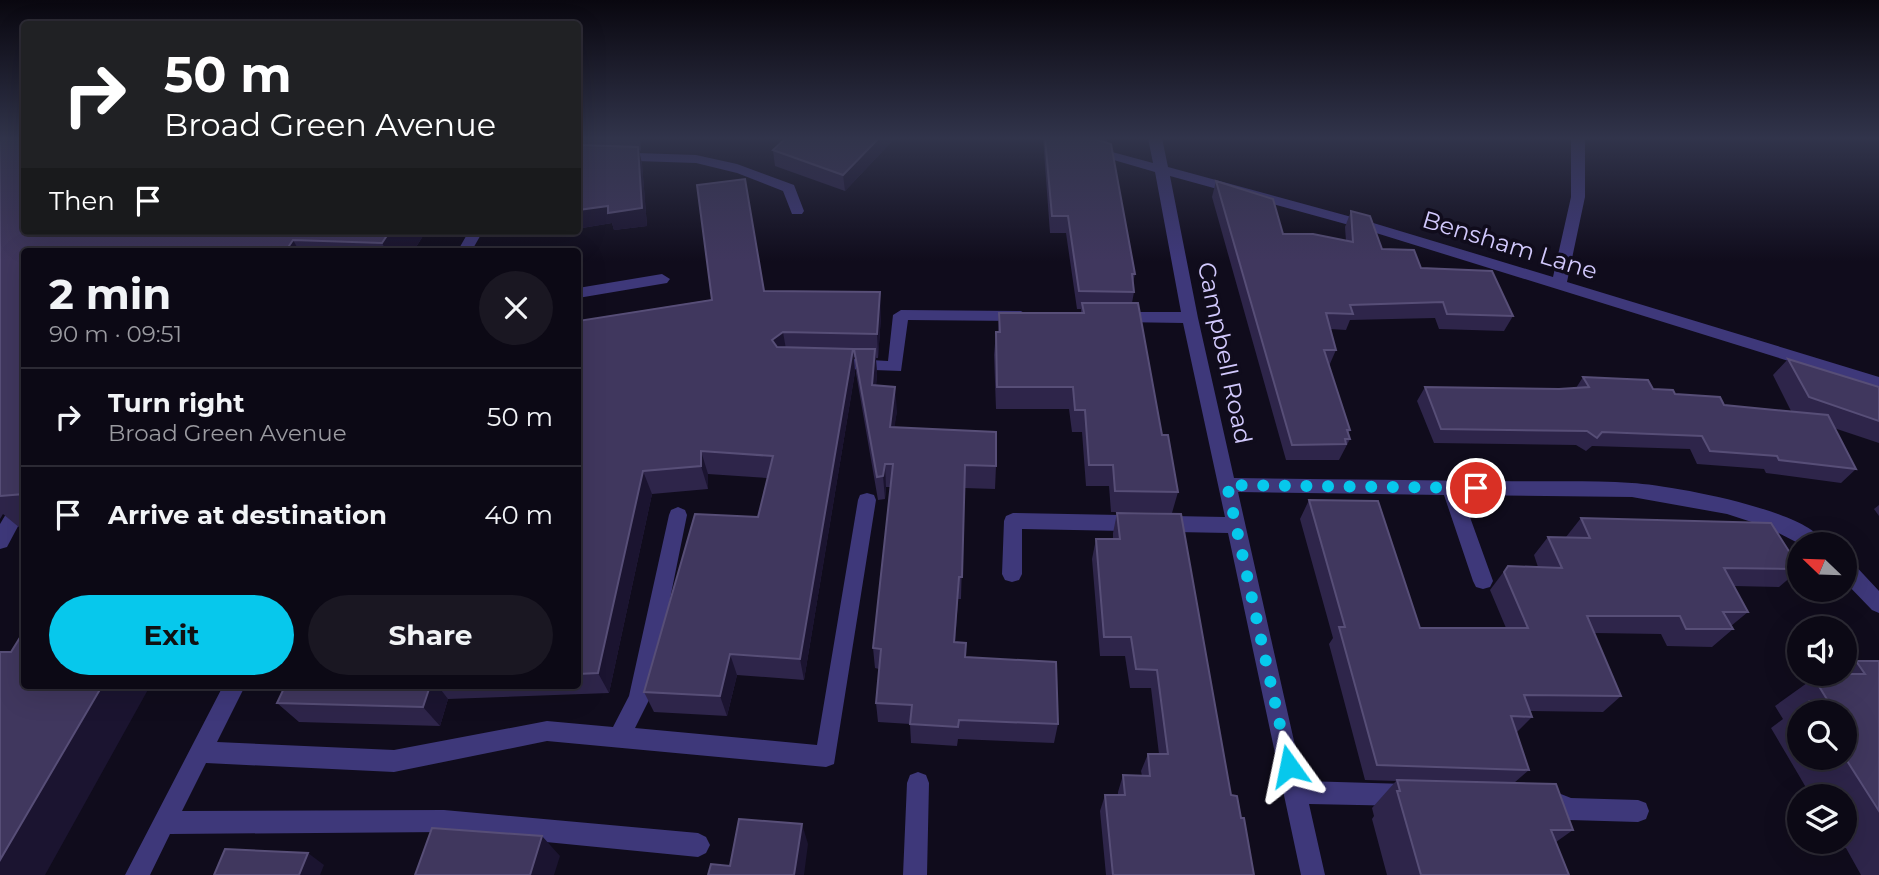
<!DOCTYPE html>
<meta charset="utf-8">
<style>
body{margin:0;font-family:Montserrat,sans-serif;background:#1a1722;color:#f1f3f6;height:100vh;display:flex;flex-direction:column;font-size:26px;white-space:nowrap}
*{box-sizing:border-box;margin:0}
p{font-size:23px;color:#9a9aa0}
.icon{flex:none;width:38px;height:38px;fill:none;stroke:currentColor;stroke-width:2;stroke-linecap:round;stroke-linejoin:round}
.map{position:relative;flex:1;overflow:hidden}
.drawer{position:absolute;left:21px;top:248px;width:560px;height:441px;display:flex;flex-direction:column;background:#0c0915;border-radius:7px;box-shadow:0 7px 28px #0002,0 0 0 2px #2c2a34}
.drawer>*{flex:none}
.guide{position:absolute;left:21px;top:21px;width:560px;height:214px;border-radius:7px;box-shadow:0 7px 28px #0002,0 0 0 2px #2c2a34;background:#202124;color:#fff;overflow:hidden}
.needle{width:46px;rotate:293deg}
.buttons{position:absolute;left:1787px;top:532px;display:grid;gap:14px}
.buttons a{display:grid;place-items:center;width:70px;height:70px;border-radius:50%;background:#0c0915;box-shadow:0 7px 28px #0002,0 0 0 2px #2c2a34;font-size:35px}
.pin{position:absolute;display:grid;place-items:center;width:60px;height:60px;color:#fff;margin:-30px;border:4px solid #fff;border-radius:50%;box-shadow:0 2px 7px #0007}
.me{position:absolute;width:77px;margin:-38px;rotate:348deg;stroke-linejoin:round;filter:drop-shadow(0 0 5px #0008)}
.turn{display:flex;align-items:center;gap:24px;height:147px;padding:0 28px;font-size:32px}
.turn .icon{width:91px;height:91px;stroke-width:2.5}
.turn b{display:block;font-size:49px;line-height:60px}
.then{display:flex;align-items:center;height:66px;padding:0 28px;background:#0003;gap:14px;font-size:26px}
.round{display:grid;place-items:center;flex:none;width:74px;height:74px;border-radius:37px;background:#1a1722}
.headline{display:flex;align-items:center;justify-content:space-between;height:119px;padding:0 28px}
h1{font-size:42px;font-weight:700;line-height:52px}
.primary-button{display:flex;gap:14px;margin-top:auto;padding:14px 28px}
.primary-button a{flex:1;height:80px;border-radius:42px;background:#07c8ec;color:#111;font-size:28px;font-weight:700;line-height:80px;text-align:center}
.primary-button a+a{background:#1a1722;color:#f1f3f6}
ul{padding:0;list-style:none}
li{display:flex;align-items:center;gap:21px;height:98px;padding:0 28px;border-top:2px solid #2c2a34}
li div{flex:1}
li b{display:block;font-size:26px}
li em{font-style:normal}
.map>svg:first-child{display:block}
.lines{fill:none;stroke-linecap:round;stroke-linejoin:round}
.minor{fill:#3e387a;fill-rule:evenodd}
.wall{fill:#2e254a;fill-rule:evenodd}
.shaded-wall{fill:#1b1430}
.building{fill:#40375e;stroke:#574e77;stroke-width:2}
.route{stroke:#07c8ec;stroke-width:12;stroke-dasharray:0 21.6}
.labels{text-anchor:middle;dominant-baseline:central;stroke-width:7;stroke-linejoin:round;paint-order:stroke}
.street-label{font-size:24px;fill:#d2c9fd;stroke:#100c1c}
</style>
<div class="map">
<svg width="1879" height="875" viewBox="0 0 1879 875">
<rect width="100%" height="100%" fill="#100c1c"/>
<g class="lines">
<!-- minor -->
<path class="minor" d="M1038,138H1060L1153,163L1148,138H1162L1168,167L1370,222L1553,277L1571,197V138H1585V197L1567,282L1879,377V389L1360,228L1170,176L1198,318L1234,478C1323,479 1411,480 1499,481C1543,482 1588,480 1632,483C1669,485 1810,510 1825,544H1800L1767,527L1727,514L1632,497L1462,495L1493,581L1490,587L1483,589L1476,587L1473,581L1444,495L1238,492L1303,781L1407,784L1415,787L1418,795L1415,803L1407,806L1309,804L1325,875H1301L1228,533L1022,529V574L1019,580L1012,582L1005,580L1002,574L1004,521L1006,516L1013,513L1225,517L1183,323L1119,322L1111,317L1119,312H1181L1155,172Z
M578,151L696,155L737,164L794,185L804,211L802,214H792L783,191L737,173L696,163L578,159Z
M469,231H483L471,252H457Z
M662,274L670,279L667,283L578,298V288Z
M901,310L1021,311L1029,316L1021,321L908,320L901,371L847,369L845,365L853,359L888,361L893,315Z
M24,492V515L7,547L0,549V524L18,494Z
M867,493L874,495L876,500L834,764L826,767L547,741L394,772L206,763L182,811L444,810L698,833L706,837L710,845L706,853L698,857L444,832L170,834L150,875H125L223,686H245L217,742L394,750L547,721L613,727L629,696L669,515L671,510L678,507L685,510L687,515L650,698L635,728L817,745L858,500L860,495Z
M1844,559L1851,561L1879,591V613L1872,610L1844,581Z
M918,772L926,775L929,783L927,875H903L907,783L910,775Z
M1543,787L1571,798L1638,800L1646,803L1649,811L1646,819L1638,822L1570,820L1535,806L1532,798L1535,790Z"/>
</g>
<!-- wall -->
<path class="wall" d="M0,138L426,231L413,252H24V527L20,528L3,514L0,519Z
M578,138H640L641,151L639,150L642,164L647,226L614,230L612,223L582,228L578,214Z
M786,138H895L845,191L775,166L773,150Z
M1043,138H1107V143L1135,274L1133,283L1134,292L1132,303L1162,435L1178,492L1172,513L1111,512L1109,486H1086L1082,432H1072L1069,409H996L994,355L996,332H998L999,313H1081V309H1077L1066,233H1050Z
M1216,181L1283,234L1346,241L1345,227L1351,211L1382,249L1513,316L1504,331L1439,329L1435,318L1350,320L1346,330L1330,329L1336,350L1329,366L1350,430L1348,434L1350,439L1339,460H1286L1212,197Z
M764,291L881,316L878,358H876L877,373L876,386L897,411L894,427L996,466L995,489L964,488L961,599H958L955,642L965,657L1058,724L1054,743L958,739L957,746L911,743L910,724L878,722L876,703L879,669L875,668L873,648L891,487H886L885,499L878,500L856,373L855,357H854L855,372L804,680L737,675L727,716L654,712L644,692L758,517L767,478L708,474V489L652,494L609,693L448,699L440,726L299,722L277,703L285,686H578V321Z
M1788,359L1879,387V443L1834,428L1856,469L1841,483L1766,473L1764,469L1697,464L1690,449L1592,446L1586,451L1576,445L1434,443L1417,401L1425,387L1559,389L1576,388L1583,377L1653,389L1724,405L1791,411L1773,375Z
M1309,500L1420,628H1506L1490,590L1508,566L1538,567L1534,555L1548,537H1566L1581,518L1799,567V570L1779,587L1734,586L1748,612L1731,626L1733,629L1712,647L1667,646L1661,634L1594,633L1621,696L1603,712L1530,711L1532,717L1517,732L1529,770L1514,783L1573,830L1556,842L1569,875H1387L1372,819L1374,816L1372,808L1396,781L1365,780L1329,644L1333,638L1300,519Z
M1879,505V516L1874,509Z
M1117,513L1231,795L1254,875H1106L1100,811L1105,795H1118V792L1123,775L1142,776L1141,771L1148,754H1159L1151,688H1130L1125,656H1100L1092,559L1096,539H1113V533Z
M1856,661H1879V875H1861L1846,848H1841L1837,842H1844V796H1811L1771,728L1783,719L1775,706L1814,678H1824L1831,674H1844V669ZM1799,712H1844V758H1799Z"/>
<!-- shaded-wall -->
<path class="shaded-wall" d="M879,138H895L845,191L843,175Z
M638,147L642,164L647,226L614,230L612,223L582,228L578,214V210Z
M390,231H426L413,252H387L382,243Z
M293,240L300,252H285Z
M880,292L881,316L878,358L877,334Z
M783,332L787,355L776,363L772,340Z
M853,349L855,372L804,680L800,659Z
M875,349L877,373L874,409L872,385Z
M895,387L897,411L891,451L890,427Z
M701,451L708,474V489L701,466Z
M885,464L886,487L885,499L883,476Z
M643,471L652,494L609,693L598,673Z
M959,577L958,599L954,663V642Z
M730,654L737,675L727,716L720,696Z
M102,686H150L45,875H0V860Z
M430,686H438L448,699L440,726L423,707Z
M802,824L808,844L804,875H794Z
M542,836L560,856L554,875H530Z
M308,853L324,865L320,875H299Z"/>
<!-- building -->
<path class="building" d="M0,138H24V231H390L382,243L293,240L285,252L218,250L217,252H24V494L0,496Z
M786,138H879L843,175L773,150Z
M1045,138H1091L1111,144L1135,274H1132L1134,292L1079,291L1068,216H1052Z
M578,145L638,147L642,208L608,213V206L578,210Z
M745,179L764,291L880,292L877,334L783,332L772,340L777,347L853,349L800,659L730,654L720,696L644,692L695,514L758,517L773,456L701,451V466L643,471L598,673L578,674V321L712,300L697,185Z
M1216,181L1273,199L1283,234H1313L1353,242L1351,211L1370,216L1382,249L1414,250L1421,268L1492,271L1513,316L1447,314L1443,302L1350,305L1353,314L1326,313L1336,350H1324L1350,430H1347L1350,439H1345L1346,444L1292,445Z
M1082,303H1138L1162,435H1168L1178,492L1115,491L1113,465H1089L1085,410H1075L1073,387H997L996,332H1000L999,313H1084Z
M854,349H875L872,385L895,387L890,427L996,432V466L965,465L962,577H959L954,642L966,643L965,657L1056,662L1058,724L959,720L958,727L910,724L912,705L876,703L881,649L873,648L893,464H885L883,476L877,477Z
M1788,359L1879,387V421L1809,397Z
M1583,377L1648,380L1653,389L1673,390L1675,394L1720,397L1724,405L1828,415L1856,469L1779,460L1777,456L1710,451L1702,436L1602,432L1597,438L1587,431L1441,429L1425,387L1559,389L1589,387Z
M1309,500L1378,501L1420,628H1528L1504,572L1508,566L1562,568L1548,537L1590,538L1581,518L1771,523L1799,567V569L1724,568L1748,612H1723L1733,629H1686L1680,616H1587L1621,696L1524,695L1532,717L1511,716L1529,770L1377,765L1339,627H1345Z
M1117,513L1181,514L1231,795L1237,796L1241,818H1244L1254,875H1113L1105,795H1125L1123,775L1150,776L1148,754H1168L1157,670L1136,669L1131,637H1104L1096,539H1120Z
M24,631V686H102L0,860V652H11Z
M1856,661H1879V811L1844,756V712H1817L1810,701H1828L1814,678L1833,679L1831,674H1865Z
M285,686H430L423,707L277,703Z
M1397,780L1556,784L1573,830H1551L1569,875H1421L1397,791H1400Z
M739,819L802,824L794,875H708L711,864L730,866Z
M432,828L542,836L530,875H415Z
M225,849L308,853L299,875H214Z"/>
<!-- sky -->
<linearGradient id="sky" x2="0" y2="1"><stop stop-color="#09070f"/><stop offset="0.53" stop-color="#31344b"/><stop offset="1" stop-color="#31344b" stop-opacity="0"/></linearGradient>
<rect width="1879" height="261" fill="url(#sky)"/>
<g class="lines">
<!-- route -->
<path class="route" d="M1289,766L1227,485L1476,488"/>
</g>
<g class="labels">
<!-- street labels -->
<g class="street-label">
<text transform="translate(1510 245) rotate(17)">Bensham Lane</text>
<text transform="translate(1225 353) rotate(78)">Campbell Road</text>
</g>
</g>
</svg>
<div class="buttons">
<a><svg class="needle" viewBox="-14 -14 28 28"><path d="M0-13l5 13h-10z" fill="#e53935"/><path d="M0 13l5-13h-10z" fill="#9a9aa0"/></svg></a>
<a><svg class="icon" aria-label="sound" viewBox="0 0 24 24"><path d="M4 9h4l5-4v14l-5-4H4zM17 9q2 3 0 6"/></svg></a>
<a><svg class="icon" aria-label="search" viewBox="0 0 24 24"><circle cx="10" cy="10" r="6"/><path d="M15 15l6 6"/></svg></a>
<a><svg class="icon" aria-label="layers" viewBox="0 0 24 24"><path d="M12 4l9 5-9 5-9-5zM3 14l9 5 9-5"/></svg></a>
</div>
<div class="pin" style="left:1476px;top:488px;background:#d93025"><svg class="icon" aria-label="arrive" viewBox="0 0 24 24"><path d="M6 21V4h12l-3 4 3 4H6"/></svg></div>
<svg class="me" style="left:1289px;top:766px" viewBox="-20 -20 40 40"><path d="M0-17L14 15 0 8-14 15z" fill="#07c8ec" stroke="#fff" stroke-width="4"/></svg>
<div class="guide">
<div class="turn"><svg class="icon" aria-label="right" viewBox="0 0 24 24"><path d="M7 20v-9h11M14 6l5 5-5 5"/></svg><div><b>50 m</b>Broad Green Avenue</div></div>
<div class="then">Then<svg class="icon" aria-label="arrive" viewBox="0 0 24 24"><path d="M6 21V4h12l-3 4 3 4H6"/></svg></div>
</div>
<section class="drawer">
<div class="headline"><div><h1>2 min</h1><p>90 m · 09:51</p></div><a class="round"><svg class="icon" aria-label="close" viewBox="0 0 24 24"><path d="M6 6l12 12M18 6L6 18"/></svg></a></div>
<ul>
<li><svg class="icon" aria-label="right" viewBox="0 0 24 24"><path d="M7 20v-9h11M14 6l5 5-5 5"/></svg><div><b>Turn right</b><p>Broad Green Avenue</p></div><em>50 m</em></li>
<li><svg class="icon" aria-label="arrive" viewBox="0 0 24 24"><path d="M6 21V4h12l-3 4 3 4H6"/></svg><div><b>Arrive at destination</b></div><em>40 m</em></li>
</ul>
<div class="primary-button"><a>Exit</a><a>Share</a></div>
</section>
</div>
